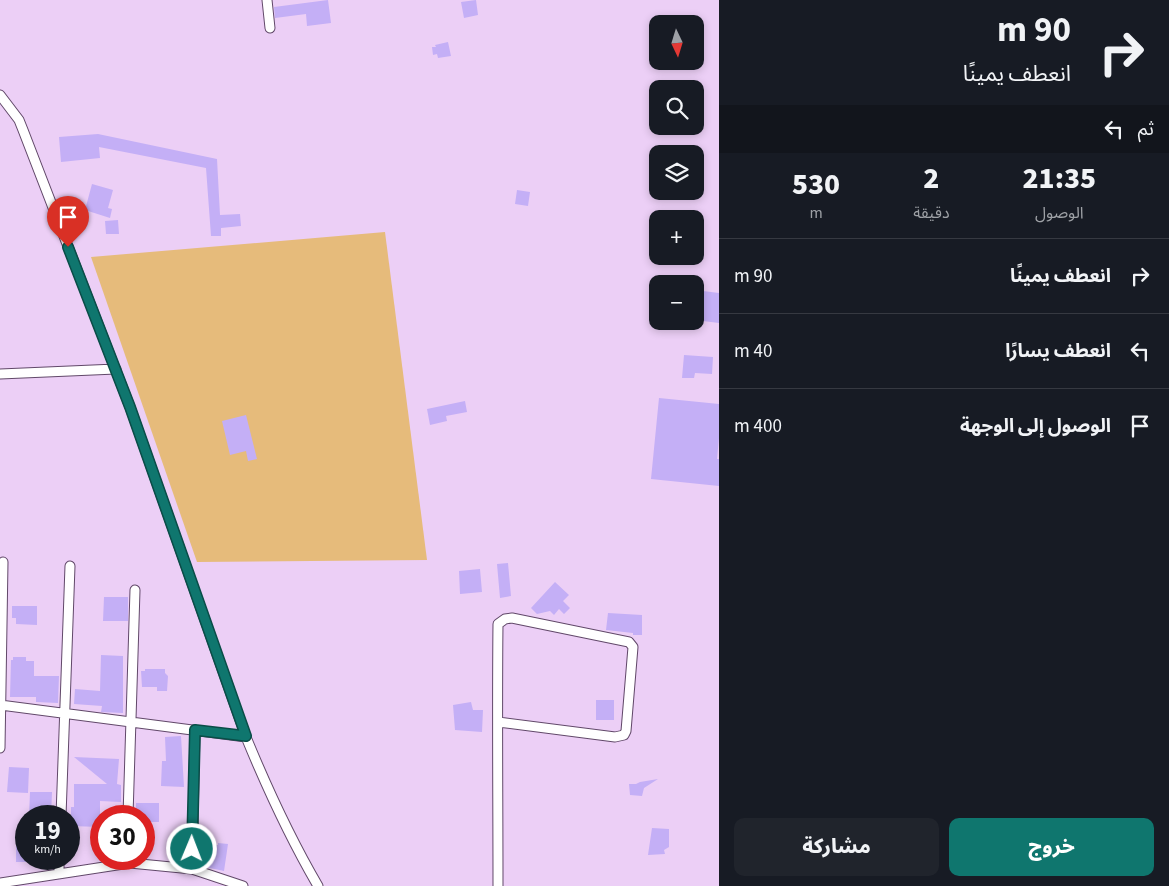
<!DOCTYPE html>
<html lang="ar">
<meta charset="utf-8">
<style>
body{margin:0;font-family:"Source Sans 3","Noto Sans Arabic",sans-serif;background:#20242c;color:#f1f3f6;direction:rtl;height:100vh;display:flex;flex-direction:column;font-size:19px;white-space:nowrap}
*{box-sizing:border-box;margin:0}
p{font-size:16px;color:#9ea1a6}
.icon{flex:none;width:28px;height:28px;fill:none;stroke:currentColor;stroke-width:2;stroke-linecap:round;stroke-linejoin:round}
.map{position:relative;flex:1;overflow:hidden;direction:ltr}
.side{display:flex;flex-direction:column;background:#171b24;width:450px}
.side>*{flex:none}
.top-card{background:#171b24;color:#f1f3f6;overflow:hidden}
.needle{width:32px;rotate:176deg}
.fabs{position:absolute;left:649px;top:15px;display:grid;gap:10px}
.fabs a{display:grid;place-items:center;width:55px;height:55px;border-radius:10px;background:#171b24;box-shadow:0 2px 8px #0003;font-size:25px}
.speed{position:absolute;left:15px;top:805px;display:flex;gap:10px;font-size:25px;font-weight:700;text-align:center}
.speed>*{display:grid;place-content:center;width:65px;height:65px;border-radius:50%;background:#171b24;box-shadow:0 2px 8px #0003;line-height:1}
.speed small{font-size:12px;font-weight:400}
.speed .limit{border:8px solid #d22;background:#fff;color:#111}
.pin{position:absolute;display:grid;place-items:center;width:42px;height:42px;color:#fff;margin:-51px -21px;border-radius:50% 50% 50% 0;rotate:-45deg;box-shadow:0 0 5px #0007}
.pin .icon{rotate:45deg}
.me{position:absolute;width:55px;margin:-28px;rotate:1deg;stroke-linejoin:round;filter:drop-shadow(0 0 4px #0008)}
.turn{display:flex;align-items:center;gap:18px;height:105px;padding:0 15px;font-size:22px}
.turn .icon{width:65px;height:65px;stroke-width:2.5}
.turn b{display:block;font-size:35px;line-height:42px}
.then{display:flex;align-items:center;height:48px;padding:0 15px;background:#0003;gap:10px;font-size:19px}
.eta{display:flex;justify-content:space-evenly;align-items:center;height:85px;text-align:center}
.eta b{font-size:30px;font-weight:800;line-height:35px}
.cta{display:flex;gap:10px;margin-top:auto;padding:10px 15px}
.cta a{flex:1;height:58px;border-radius:10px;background:#0f766e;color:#fff;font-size:20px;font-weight:800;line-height:58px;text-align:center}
.cta a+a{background:#20242c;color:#f1f3f6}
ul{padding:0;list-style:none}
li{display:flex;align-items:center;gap:15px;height:75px;padding:0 15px;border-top:1px solid #363941}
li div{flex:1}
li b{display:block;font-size:19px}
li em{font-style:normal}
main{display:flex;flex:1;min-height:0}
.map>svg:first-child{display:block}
.green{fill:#e6bb7b}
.building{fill:#c4aff6}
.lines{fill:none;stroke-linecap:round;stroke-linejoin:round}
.minor-casing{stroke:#614869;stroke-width:11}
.minor{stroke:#fff;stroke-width:9}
.route-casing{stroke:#0a4d48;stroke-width:12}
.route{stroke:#0f766e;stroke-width:9}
</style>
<main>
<section class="side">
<div class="top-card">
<div class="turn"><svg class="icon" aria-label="right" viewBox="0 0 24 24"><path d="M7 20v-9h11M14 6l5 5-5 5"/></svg><div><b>90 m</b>انعطف يمينًا</div></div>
<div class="then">ثم<svg class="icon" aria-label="left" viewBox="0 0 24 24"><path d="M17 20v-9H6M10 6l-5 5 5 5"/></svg></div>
</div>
<div class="eta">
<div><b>21:35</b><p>الوصول</p></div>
<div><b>2</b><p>دقيقة</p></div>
<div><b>530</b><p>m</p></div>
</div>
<ul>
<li><svg class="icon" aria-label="right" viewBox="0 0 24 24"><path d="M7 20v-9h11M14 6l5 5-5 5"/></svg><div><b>انعطف يمينًا</b></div><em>90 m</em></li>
<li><svg class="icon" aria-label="left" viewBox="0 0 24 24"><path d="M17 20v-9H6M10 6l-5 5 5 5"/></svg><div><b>انعطف يسارًا</b></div><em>40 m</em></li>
<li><svg class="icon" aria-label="arrive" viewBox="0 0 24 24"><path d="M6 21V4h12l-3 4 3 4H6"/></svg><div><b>الوصول إلى الوجهة</b></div><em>400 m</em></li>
</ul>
<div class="cta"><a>خروج</a><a>مشاركة</a></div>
</section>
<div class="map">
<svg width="719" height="886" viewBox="0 0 719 886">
<rect width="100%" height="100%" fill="#eccff6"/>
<!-- green -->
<path class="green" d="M385,232L427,560L197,562L91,257Z"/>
<!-- building -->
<path class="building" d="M328,0L331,23L307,26L306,14L275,18L274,7Z
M476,0L478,15L464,18L461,2Z
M448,42L451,56L438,58L437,54L433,55L432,47H436L435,45Z
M98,134L217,159L220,215L240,214L241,226L221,228V236H211L206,168L99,147L100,158L61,162L59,137Z
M92,184L113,190L108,208L112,209L110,218L85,210Z
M517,190L530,192L528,206L515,204Z
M118,220L119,234H106L105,221Z
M695,290L719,293V323L695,320Z
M684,355L713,357L712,374L695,373L694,378H682Z
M659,398L719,404V438L717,459H719V486L651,479Z
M465,401L467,412L446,416L447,421L430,425L427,409Z
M246,415L257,459L248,461L246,451L230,455L222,421Z
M508,563L511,596L500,598L497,564Z
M480,569L482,592L460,594L459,571Z
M555,582L569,595L563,601L570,608L564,614L559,609L554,615L550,611L537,614L531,608Z
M104,597H128V621H103Z
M12,606H37V625L16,624V618H12Z
M608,613L642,615V635H633V633L606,630Z
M101,655L123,656V713L101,712L102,706L74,704L75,689L100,691Z
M13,657H26V661H34V676H59L58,703L36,702V697H10L11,660H13Z
M145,669H165V673L168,676L167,691H157V687H142L141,671H145Z
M596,700H614V720H596Z
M471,702L473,710H483L482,732L455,730L453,705Z
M181,736L184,787L161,786L162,761H166L165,737Z
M74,757L119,759L117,784L121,785V802L100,801V827L71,826V807H74V784H107Z
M9,767L29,768L28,793L7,792Z
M658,779L644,788L642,796L630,795L629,784H636L640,782Z
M30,792H52L51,816H29Z
M136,803H159V822H149V820H144V816H136Z
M652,828L669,829V847L664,850L665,854L648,855Z
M16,843L26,844V862H16Z
M218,843L228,844L224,871L205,867L209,845H218Z"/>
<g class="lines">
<!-- minor casing -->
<g class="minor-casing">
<path id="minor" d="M267,0L270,28
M0,95L19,120L23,130L130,407L246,737C267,788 290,838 318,886
M0,374L116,369
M0,705L246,737
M498,722L615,737L624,735L626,731L633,647L629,642L512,618L505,619L498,624C497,711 498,799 498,886
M0,748L3,562
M61,816L70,566
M128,816L135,590
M192,869L195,730
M59,874V859
M0,883L130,863L192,869L243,886"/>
</g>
<!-- minor -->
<use href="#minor" class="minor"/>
</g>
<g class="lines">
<!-- route casing -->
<g class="route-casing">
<path id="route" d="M68,247L130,407L246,736L195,730L192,849"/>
</g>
<!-- route -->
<use href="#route" class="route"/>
</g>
</svg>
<div class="fabs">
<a><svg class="needle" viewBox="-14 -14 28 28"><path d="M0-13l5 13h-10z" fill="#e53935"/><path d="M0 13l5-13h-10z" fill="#9ea1a6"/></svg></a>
<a><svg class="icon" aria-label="search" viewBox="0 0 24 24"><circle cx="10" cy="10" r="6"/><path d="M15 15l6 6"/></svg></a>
<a><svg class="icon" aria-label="layers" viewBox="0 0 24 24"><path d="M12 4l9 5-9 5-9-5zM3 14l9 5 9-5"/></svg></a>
<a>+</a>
<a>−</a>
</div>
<div class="speed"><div>19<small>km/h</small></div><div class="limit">30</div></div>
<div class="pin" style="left:68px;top:247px;background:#d93025"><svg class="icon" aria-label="arrive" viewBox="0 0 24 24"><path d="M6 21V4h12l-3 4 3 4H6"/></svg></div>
<svg class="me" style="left:192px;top:849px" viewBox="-20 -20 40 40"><circle r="17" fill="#0f766e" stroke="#fff" stroke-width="3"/><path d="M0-11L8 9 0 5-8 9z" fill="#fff"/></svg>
</div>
</main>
